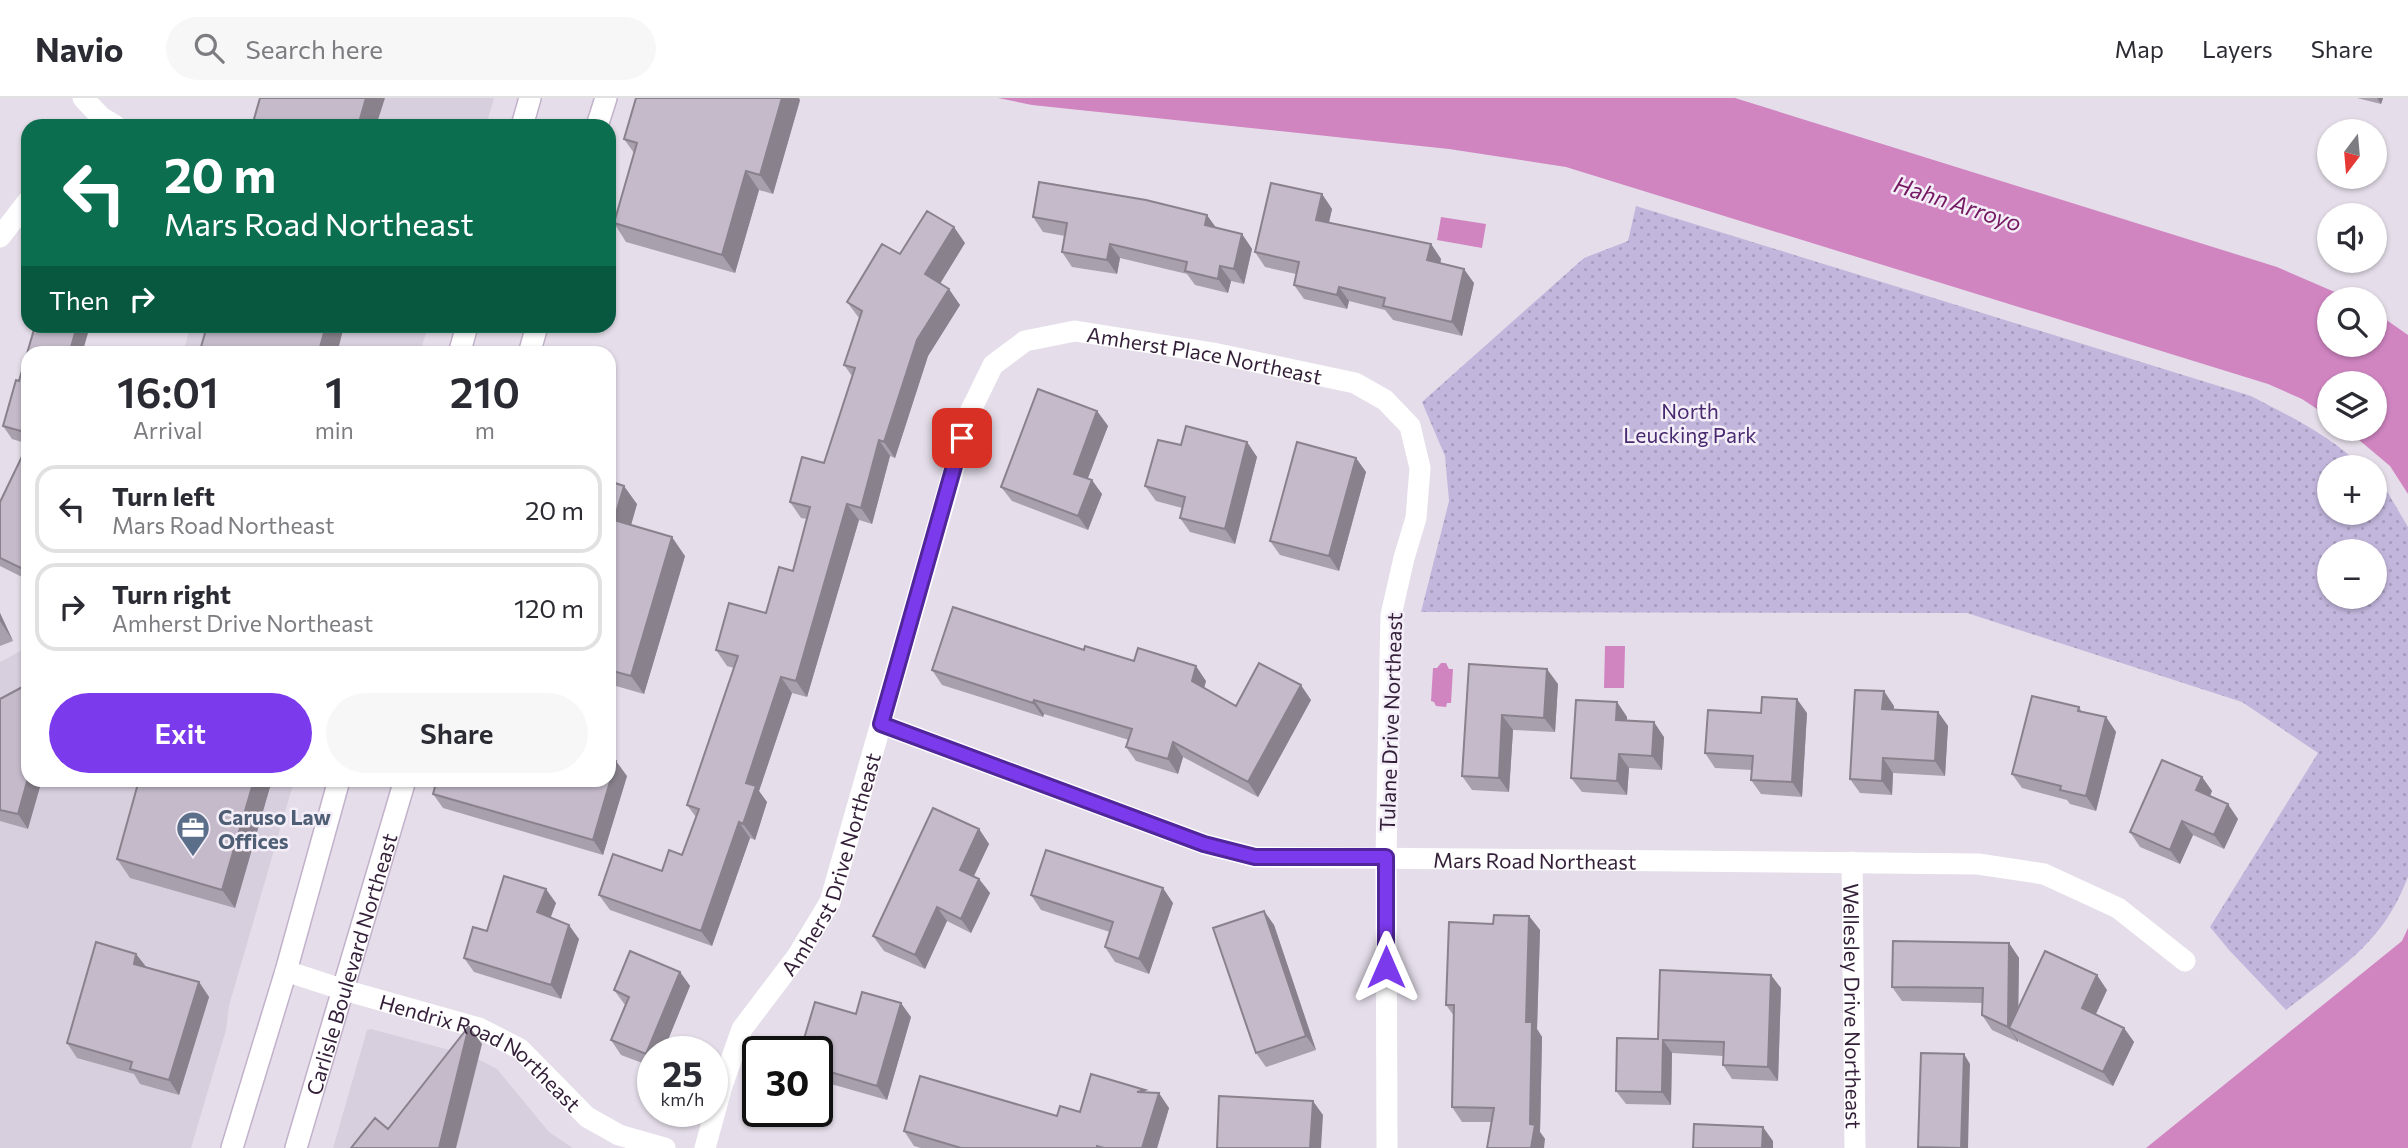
<!DOCTYPE html>
<meta charset="utf-8">
<style>
body{margin:0;font-family:Commissioner,sans-serif;background:#f7f7f7;color:#2b2b33;height:100vh;display:flex;flex-direction:column;font-size:26px;white-space:nowrap}
*{box-sizing:border-box;margin:0}
p{font-size:23px;color:#7c7c81}
.icon{flex:none;width:38px;height:38px;fill:none;stroke:currentColor;stroke-width:2;stroke-linecap:round;stroke-linejoin:round}
.map{position:relative;flex:1;overflow:hidden}
.panel{position:absolute;left:21px;top:248px;width:595px;height:441px;display:flex;flex-direction:column;background:#fff;border-radius:21px;box-shadow:0 2px 5px #0004}
.panel>*{flex:none}
.guide{position:absolute;left:21px;top:21px;width:595px;height:214px;border-radius:21px;box-shadow:0 2px 5px #0004;background:#0b6e4f;color:#fff;overflow:hidden}
.needle{width:46px;rotate:196deg}
.controls{position:absolute;left:2317px;top:21px;display:grid;gap:14px}
.controls a{display:grid;place-items:center;width:70px;height:70px;border-radius:50%;background:#fff;box-shadow:0 2px 5px #0004;font-size:35px}
.speed{position:absolute;left:637px;top:938px;display:flex;gap:14px;font-size:35px;font-weight:700;text-align:center}
.speed>*{display:grid;place-content:center;width:91px;height:91px;border-radius:50%;background:#fff;box-shadow:0 2px 5px #0004;line-height:1}
.speed small{font-size:18px;font-weight:400}
.speed .limit{border:4px solid #111;border-radius:10px;background:#fff;color:#111}
.pin{position:absolute;display:grid;place-items:center;width:60px;height:60px;color:#fff;margin:-30px;border-radius:14px;box-shadow:0 4px 10px #0006}
.me{position:absolute;width:77px;margin:-38px;rotate:0deg;stroke-linejoin:round;filter:drop-shadow(0 0 5px #0008)}
.turn{display:flex;align-items:center;gap:24px;height:147px;padding:0 28px;font-size:32px}
.turn .icon{width:91px;height:91px;stroke-width:2.5}
.turn b{display:block;font-size:49px;line-height:60px}
.then{display:flex;align-items:center;height:66px;padding:0 28px;background:#0003;gap:14px;font-size:26px}
.eta{display:flex;justify-content:space-evenly;align-items:center;height:119px;text-align:center}
.eta b{font-size:42px;font-weight:600;line-height:49px}
.cta{display:flex;gap:14px;margin-top:auto;padding:14px 28px}
.cta a{flex:1;height:80px;border-radius:42px;background:#7c3aed;color:#fff;font-size:28px;font-weight:600;line-height:80px;text-align:center}
.cta a+a{background:#f7f7f7;color:#2b2b33}
ul{padding:0;list-style:none}
li{display:flex;align-items:center;gap:21px;height:88px;margin:0 14px 10px;padding:0 14px;border:4px solid #e1e1e2;border-radius:21px}
li div{flex:1}
li b{display:block;font-size:26px}
li em{font-style:normal}
header{display:flex;align-items:center;gap:42px;box-sizing:border-box;height:98px;padding:0 35px;background:#fff;border-bottom:2px solid #e1e1e2}
header strong{font-size:33px}
nav{display:flex;gap:38px;margin-inline-start:auto;font-size:24px}
.search{width:490px;height:63px;background:#f7f7f7;display:flex;align-items:center;gap:18px;box-sizing:border-box;padding:0 24px;border-radius:38px;color:#7c7c81;font-size:26px}
.map>svg:first-child{display:block}
.built{fill:#d8cfde}
.grass{fill:url(#grass-dots);fill-rule:evenodd}
.water{fill:#d085c1}
.lines{fill:none;stroke-linecap:round;stroke-linejoin:round}
.secondary-casing{stroke:#c2b1ca;stroke-width:24}
.street{stroke:#fff;stroke-width:21}
.secondary{stroke:#fff;stroke-width:21}
.wall{fill:#a9a0ae}
.shaded-wall{fill:#89828d}
.building{fill:#c4baca;stroke:#89828d;stroke-width:2}
.route-casing{stroke:#51269a;stroke-width:18}
.route{stroke:#7c3aed;stroke-width:12}
.labels{text-anchor:middle;dominant-baseline:central;stroke-width:5;stroke-linejoin:round;paint-order:stroke}
.street-label{font-size:21px;fill:#341f39;stroke:#f3eef7}
.park-label{font-size:21px;fill:#482a70;stroke:#f3eef7}
.service-label{font-size:21px;font-weight:bold;fill:#4e5e75;stroke:#f3eef7;text-anchor:start}
.water-label{font-size:23px;font-style:italic;fill:#751a62;stroke:#f3eef7}
</style>
<header>
<strong>Navio</strong>
<div class="search"><svg class="icon" aria-label="search" viewBox="0 0 24 24"><circle cx="10" cy="10" r="6"/><path d="M15 15l6 6"/></svg>Search here</div>
<nav><a>Map</a><a>Layers</a><a>Share</a></nav>
</header>
<div class="map">
<svg width="2408" height="1050" viewBox="0 0 2408 1050">
<defs>
<pattern id="grass-dots" width="8" height="8" patternUnits="userSpaceOnUse" patternTransform="scale(1.75)"><rect width="8" height="8" fill="#c2b6dc"/><path d="M2 2h.1M6 6h.1" fill="none" stroke="#a79cbe" stroke-width="1.8" stroke-linecap="round"/></pattern>
</defs>
<rect width="100%" height="100%" fill="#e5deea"/>
<!-- built -->
<path class="built" d="M272,0H494L486,28H264Z
M190,228H428L420,255L183,256Z
M28,549V682L294,683L229,908L226,932L191,1050H0V564Z
M371,931L472,958L497,971L549,1034L573,1050H333L367,932Z"/>
<!-- grass -->
<path class="grass" d="M1636,108L2251,298C2291,319 2330,337 2362,369H2329V415H2375V382L2388,395L2408,429V779C2403,791 2398,803 2391,814C2367,855 2323,883 2286,912L2229,852L2210,829L2318,655L2242,604L1967,515L1421,514L1449,403L1445,358L1422,304L1584,160L1628,143ZM2375,453V499H2329V453Z"/>
<!-- water -->
<path class="water" d="M998,0H1735L2277,169L2351,201H2329V247H2375V214L2408,237V396L2390,368L2346,331H2375V285H2329V319L2302,301L2268,286L1566,69L1449,51L1032,7Z
M1441,119L1486,126L1482,150L1437,142Z
M1605,548H1625L1624,590H1604Z
M1441,565H1446L1449,571H1453L1451,605H1447L1446,609L1436,608L1434,604L1431,603L1433,570H1437Z
M2408,830V1050H2146L2402,843Z"/>
<g class="lines">
<!-- secondary casing -->
<g class="secondary-casing">
<g id="secondary">
<path d="M522,28L530,0"/>
<path d="M597,28L606,0"/>
<path d="M459,256L467,228"/>
<path d="M529,256L537,228"/>
<path d="M232,1050L286,873L339,682"/>
<path id="s5" d="M296,1050L405,682"/>
</g>
</g>
<!-- street -->
<g class="street">
<path d="M83,0L101,19L116,28"/>
<path d="M0,139L28,103"/>
<path id="s1" d="M881,626L1204,746L1255,759L1978,766L2044,776L2118,810L2185,863"/>
<path id="s2" d="M1852,764L1855,1050"/>
<path id="s3" d="M286,873L344,892L479,930L520,951L587,1019L619,1037L665,1050"/>
<path id="s4" d="M705,1050L722,988L742,931L798,857L830,804L970,314L993,267L1025,243L1075,233L1213,255L1355,285L1385,302L1410,328L1420,370L1416,420L1404,460L1391,517L1386,759L1387,1050"/>
</g>
<!-- secondary -->
<use href="#secondary" class="secondary"/>
</g>
<!-- wall -->
<path class="wall" d="M2357,0H2383L2381,6Z
M800,2L773,96L759,92L735,175L626,144L614,125L634,55L624,41Z
M1322,96L1332,111L1329,125L1431,146L1441,161L1440,165L1474,185L1462,238L1393,222L1385,212L1349,203L1347,211L1304,201L1294,187L1296,176L1265,169L1255,154Z
M1033,119L1216,130L1242,136L1252,151L1244,186L1231,183L1228,195L1195,187L1187,176L1120,160L1117,176L1072,169L1062,154L1065,138L1043,134Z
M965,145L940,186L960,207L928,258L895,360L890,358L872,426L859,422L807,599L792,595L759,693L767,704L755,742L750,740L712,848L610,812L599,797L662,773L682,757L696,719L687,707L734,570L727,568L716,552L766,515L793,473L807,421L801,420L790,404L824,365L852,278L844,267L859,220L847,204L900,156Z
M28,256V346L12,341L3,328Z
M1097,313L1108,328L1088,380L1102,396L1088,432L1012,403L1001,389Z
M1247,344L1257,359L1235,446L1190,434L1180,420L1182,410L1156,403L1145,388L1181,347Z
M28,346V482L0,468V404Z
M1356,360L1366,374L1339,473L1280,457L1270,443Z
M609,383L637,406L631,427L685,458L644,596L609,586Z
M0,515L13,543L0,548Z
M1084,552L1134,563L1206,583L1204,590L1236,608L1311,602L1258,699L1183,659L1178,676L1136,663L1126,649L1129,642L1044,616L1043,619L942,587L932,572Z
M1469,566L1558,586L1555,634L1513,632L1509,694L1472,692L1462,678Z
M0,601L28,731L0,723Z
M1617,604L1627,619V623L1664,639L1662,672L1629,670L1627,697L1582,694L1571,680Z
M1894,608L1893,611L1938,614L1948,628L1945,678L1893,675L1892,697L1860,695L1850,681Z
M2079,609L2082,614L2106,619L2116,634L2096,713L2070,706L2067,702L2022,690L2012,676Z
M1761,615H1807L1802,699L1761,696L1751,682L1752,672L1715,670L1705,655Z
M627,678L603,757L443,710L433,696Z
M2202,679L2212,693L2210,698L2238,721L2224,751L2193,737L2180,766L2140,749L2130,734Z
M272,682L235,810L130,780L117,761Z
M979,731L989,746L974,778L979,781L990,795L971,835L947,823L925,871L884,853L873,838Z
M1031,797L1173,805L1149,876L1115,864L1105,849L1110,834L1041,812Z
M556,805L551,819L579,841L561,901L474,874L464,860L487,833Z
M1264,813L1274,827L1316,952L1266,969L1256,955Z
M1529,818L1540,832L1537,931L1542,939L1540,1034L1545,1041L1491,1024H1462L1452,1009L1454,918L1446,907L1493,826Z
M2009,845L2019,860L2018,911L2107,892L2096,916L2124,930L2134,944L2113,988L2019,944L2018,942V944L1992,932L1982,917V905L1902,903L1892,889Z
M136,856L146,869L199,884L209,899L179,997L140,986L134,976L77,960L67,945Z
M680,874L690,888L663,954H653V969L621,957L611,942L625,907L614,892Z
M1781,890L1778,983L1732,981L1723,967V958L1672,955L1671,1007L1626,1006L1616,993L1658,941Z
M856,916L911,919L887,1002L817,982V954Z
M1145,992L1147,995L1169,1010L1157,1050H921L914,1048L904,1033L1057,1018L1080,1014Z"/>
<!-- shaded-wall -->
<path class="shaded-wall" d="M366,0H385L376,28H358Z
M782,0H799L800,2L773,96L760,77Z
M2377,0H2383L2381,6Z
M746,73L759,92L735,175L722,157Z
M1322,96L1332,111L1326,136L1316,122Z
M1207,117L1217,131L1205,127Z
M954,129L965,145L936,192L925,176Z
M1242,136L1252,151L1244,186L1234,171Z
M1110,146L1120,160L1117,176L1107,162Z
M1431,146L1441,161L1438,177L1427,162Z
M1220,168L1231,183L1228,195L1218,181Z
M1464,171L1474,185L1462,238L1452,224Z
M1339,189L1349,203L1347,211L1337,197Z
M949,191L960,207L928,258L895,360L884,344L917,242Z
M77,228H90L82,256H69Z
M326,228H344L337,256H318Z
M1097,313L1108,328L1084,390L1074,376Z
M879,342L890,358L872,426L861,410Z
M1247,344L1257,359L1235,446L1225,431Z
M1356,360L1366,374L1339,473L1329,458Z
M1092,382L1102,396L1088,432L1078,418Z
M624,388L637,406L627,441L614,422Z
M847,406L859,422L807,599L796,583Z
M672,439L685,458L644,596L631,578Z
M28,460V479L23,471Z
M0,515L13,543L0,523Z
M1196,568L1206,583L1202,598L1192,583Z
M1547,571L1558,586L1555,634L1544,620Z
M781,579L792,595L759,693L767,704L755,742L743,726L746,685Z
M1301,587L1311,602L1258,699L1248,684Z
M1884,593L1894,608L1893,625L1882,611Z
M1797,601L1807,615L1802,699L1792,684Z
M1034,602L1044,616L1043,619L1033,605Z
M1617,604L1627,619V637L1616,622Z
M1938,614L1948,628L1945,678L1935,663Z
M1502,617L1513,632L1509,694L1499,680Z
M2106,619L2116,634L2096,713L2086,698Z
M1654,624L1664,639L1662,672L1652,658Z
M1173,644L1183,659L1178,676L1168,661Z
M1619,656L1629,670L1627,697L1617,683Z
M1883,660L1893,675L1892,697L1882,683Z
M616,663L627,678L603,757L593,742Z
M2202,679L2212,693L2206,707L2196,692Z
M28,680V682H42L28,731L18,716Z
M254,682H272L235,810L222,792Z
M2228,706L2238,721L2224,751L2214,737Z
M2182,723L2193,737L2180,766L2170,752Z
M739,724L750,740L712,848L701,833Z
M979,731L989,746L970,786L960,772Z
M979,781L990,795L971,835L961,821Z
M1163,790L1173,805L1149,876L1139,861Z
M546,791L556,805L547,828L537,814Z
M937,809L947,823L925,871L915,857Z
M1264,813L1274,827L1316,952L1306,938Z
M1529,818L1540,832L1537,931L1542,939L1540,1034L1545,1041L1544,1050H1531L1530,1026L1526,924Z
M569,827L579,841L561,901L551,887Z
M2009,845L2019,860L2018,934L2009,930L2018,942V944L2008,929Z
M136,856L147,870L134,866Z
M680,874L690,888L663,954H653V966L646,956Z
M1771,877L1781,890L1778,983L1768,969Z
M2097,877L2107,892L2092,924L2082,910Z
M199,884L209,899L179,997L169,982Z
M901,905L911,919L887,1002L877,988Z
M469,928L482,946L456,1050H439Z
M2124,930L2134,944L2113,988L2103,974Z
M1663,942L1672,955L1671,1007L1662,994Z
M1964,956L1970,966L1968,1050H1961Z
M1159,995L1169,1010L1157,1050H1142Z
M1313,1003L1323,1017L1321,1050H1310Z
M1763,1029L1773,1043V1050H1762Z"/>
<!-- building -->
<path class="building" d="M260,0H366L358,28H252Z
M636,0H782L760,77L746,73L722,157L614,125L637,45L624,41Z
M1039,84L1146,102L1207,117L1205,127L1242,136L1234,171L1220,168L1218,181L1185,173L1187,164L1110,146L1107,162L1062,154L1067,125L1033,119Z
M1271,85L1322,96L1316,122L1431,146L1427,162L1464,171L1452,224L1383,208L1385,200L1339,189L1337,197L1294,187L1299,164L1255,154Z
M927,113L954,129L925,176L949,191L917,242L884,344L879,342L861,410L847,406L796,583L781,579L746,685L756,688L743,726L739,724L701,833L599,797L613,756L662,773L669,752L682,757L699,711L687,707L738,558L716,552L729,505L766,515L779,469L793,473L810,409L790,404L802,359L824,365L855,270L844,267L862,213L847,204L882,146L900,156Z
M35,228H77L69,256H28V335L3,328L16,282L19,283Z
M207,228H326L318,256H199Z
M1038,291L1097,313L1074,376L1092,382L1078,418L1001,389Z
M1186,328L1247,344L1225,431L1180,420L1185,399L1145,388L1158,342L1181,347Z
M1297,344L1356,360L1329,458L1270,443Z
M28,346V460L23,471L0,460V404Z
M609,383L624,388L614,422L672,439L631,578L609,572Z
M953,509L1084,552L1085,548L1134,563L1138,550L1196,568L1192,583L1236,608L1259,565L1301,587L1248,684L1173,644L1168,661L1126,649L1132,631L1034,602L1033,605L932,572Z
M1469,566L1547,571L1544,620L1502,617L1499,680L1462,678Z
M28,586V680L18,716L0,712V601Z
M1855,592L1884,593L1882,611L1938,614L1935,663L1883,660L1882,683L1850,681Z
M2032,598L2079,609L2078,613L2106,619L2086,698L2060,692L2061,688L2012,676Z
M1762,599L1797,601L1792,684L1751,682L1753,658L1705,655L1708,612L1761,615Z
M1576,602L1617,604L1616,622L1654,624L1652,658L1619,656L1617,683L1571,680Z
M609,661L616,663L593,742L433,696L437,682H609Z
M2162,662L2202,679L2196,692L2228,706L2214,737L2182,723L2170,752L2130,734Z
M139,682H254L222,792L117,761Z
M933,710L979,731L960,772L979,781L961,821L937,809L915,857L873,838Z
M1046,752L1163,790L1139,861L1105,849L1113,824L1031,797Z
M504,778L546,791L537,814L569,827L551,887L464,860L473,829L487,833Z
M1264,813L1306,938L1256,955L1213,830Z
M1494,817L1529,818L1526,924H1532L1530,1026L1535,1027L1531,1050H1487L1494,1010L1452,1009L1454,907H1446L1449,824L1493,826Z
M1893,843L2009,845L2008,929L1982,917L1983,890L1892,889Z
M96,844L136,856L134,866L199,884L169,982L130,971L132,964L67,945Z
M630,853L680,874L646,956L611,942L629,899L614,892Z
M2045,853L2097,877L2082,910L2124,930L2103,974L2009,930Z
M1660,872L1771,877L1768,969L1723,967L1724,944L1663,942L1662,994L1616,993L1617,940L1658,941Z
M862,894L901,905L877,988L817,970V954H800L815,904L856,916Z
M469,928L439,1050H351L375,1020L388,1031Z
M1921,955L1964,956L1961,1050L1918,1049Z
M1091,976L1145,992L1137,994L1159,995L1142,1050H1104L1097,1048V1050H961L904,1033L920,978L1057,1018L1060,1008L1080,1014Z
M1219,998L1313,1003L1310,1050H1217Z
M1694,1026L1763,1029L1762,1050H1693Z"/>
<g class="lines">
<!-- route casing -->
<g class="route-casing">
<path id="route" d="M962,340L881,626L1204,746L1255,759H1386V869"/>
</g>
<!-- route -->
<use href="#route" class="route"/>
</g>
<!-- icons -->
<defs>
<g id="office-pin" transform="scale(1.75)"><path d="M0 17L-7.5 6A9.5 9.5 0 1 1 7.5 6Z" fill="#5c6f8a" stroke="#f3eef7"/><path d="M-6-3h4V-5.5h4V-3h4V5H-6ZM-1-4.5V-3h2v-1.5ZM-6 0V1H6V0Z" fill="#fff"/></g>
</defs>
<g fill-rule="evenodd">
<use href="#office-pin" x="193" y="730"/>
</g>
<g class="labels">
<!-- street labels -->
<g class="street-label">
<text stroke="none"><textPath href="#s4" startOffset="1064">Amherst Place Northeast</textPath></text>
<text transform="translate(1390 624) rotate(-88)">Tulane Drive Northeast</text>
<text stroke="none"><textPath href="#s1" startOffset="677">Mars Road Northeast</textPath></text>
<text stroke="none"><textPath href="#s4" startOffset="315">Amherst Drive Northeast</textPath></text>
<text stroke="none"><textPath href="#s5" startOffset="192">Carlisle Boulevard Northeast</textPath></text>
<text stroke="none"><textPath href="#s2" startOffset="144">Wellesley Drive Northeast</textPath></text>
<text stroke="none"><textPath href="#s3" startOffset="214">Hendrix Road Northeast</textPath></text>
</g>
<!-- park labels -->
<g class="park-label">
<text x="1690" y="312">North<tspan x="1690" dy="24">Leucking Park</tspan></text>
</g>
<!-- service labels -->
<g class="service-label">
<text x="218" y="718">Caruso Law<tspan x="218" dy="24">Offices</tspan></text>
</g>
<!-- water labels -->
<g class="water-label">
<text transform="translate(1958 105) rotate(18)">Hahn Arroyo</text>
</g>
</g>
</svg>
<div class="controls">
<a><svg class="needle" viewBox="-14 -14 28 28"><path d="M0-13l5 13h-10z" fill="#e53935"/><path d="M0 13l5-13h-10z" fill="#7c7c81"/></svg></a>
<a><svg class="icon" aria-label="sound" viewBox="0 0 24 24"><path d="M4 9h4l5-4v14l-5-4H4zM17 9q2 3 0 6"/></svg></a>
<a><svg class="icon" aria-label="search" viewBox="0 0 24 24"><circle cx="10" cy="10" r="6"/><path d="M15 15l6 6"/></svg></a>
<a><svg class="icon" aria-label="layers" viewBox="0 0 24 24"><path d="M12 4l9 5-9 5-9-5zM3 14l9 5 9-5"/></svg></a>
<a>+</a>
<a>−</a>
</div>
<div class="speed"><div>25<small>km/h</small></div><div class="limit">30</div></div>
<div class="pin" style="left:962px;top:340px;background:#d93025"><svg class="icon" aria-label="arrive" viewBox="0 0 24 24"><path d="M6 21V4h12l-3 4 3 4H6"/></svg></div>
<svg class="me" style="left:1386px;top:869px" viewBox="-20 -20 40 40"><path d="M0-17L14 15 0 8-14 15z" fill="#7c3aed" stroke="#fff" stroke-width="4"/></svg>
<div class="guide">
<div class="turn"><svg class="icon" aria-label="left" viewBox="0 0 24 24"><path d="M17 20v-9H6M10 6l-5 5 5 5"/></svg><div><b>20 m</b>Mars Road Northeast</div></div>
<div class="then">Then<svg class="icon" aria-label="right" viewBox="0 0 24 24"><path d="M7 20v-9h11M14 6l5 5-5 5"/></svg></div>
</div>
<section class="panel">
<div class="eta">
<div><b>16:01</b><p>Arrival</p></div>
<div><b>1</b><p>min</p></div>
<div><b>210</b><p>m</p></div>
</div>
<ul>
<li><svg class="icon" aria-label="left" viewBox="0 0 24 24"><path d="M17 20v-9H6M10 6l-5 5 5 5"/></svg><div><b>Turn left</b><p>Mars Road Northeast</p></div><em>20 m</em></li>
<li><svg class="icon" aria-label="right" viewBox="0 0 24 24"><path d="M7 20v-9h11M14 6l5 5-5 5"/></svg><div><b>Turn right</b><p>Amherst Drive Northeast</p></div><em>120 m</em></li>
</ul>
<div class="cta"><a>Exit</a><a>Share</a></div>
</section>
</div>
